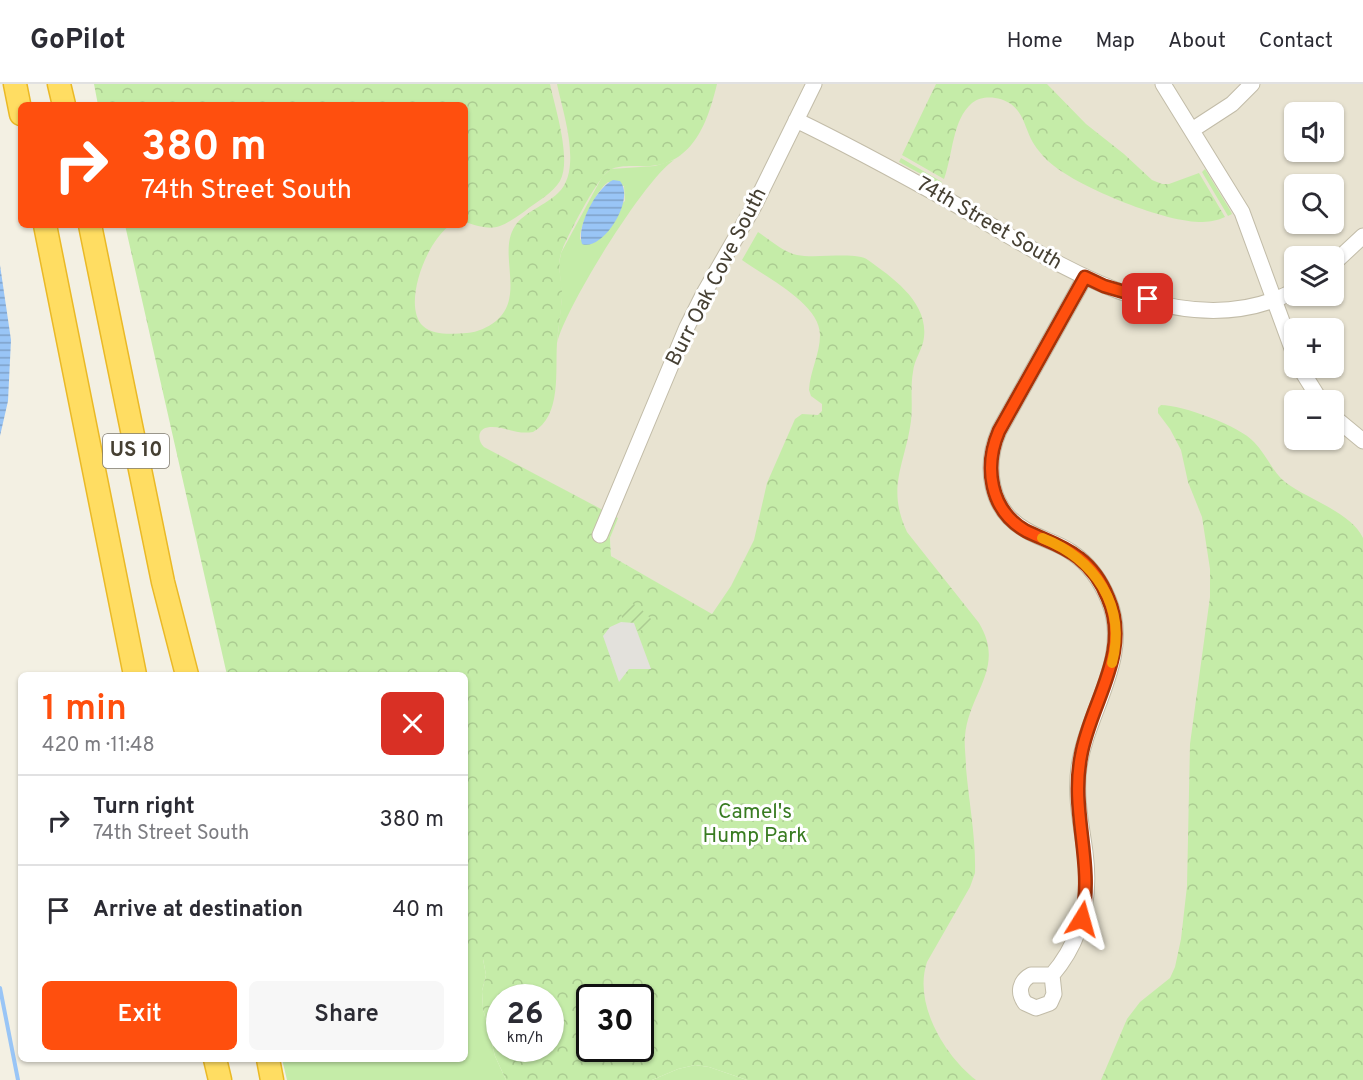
<!DOCTYPE html>
<meta charset="utf-8">
<style>
body{margin:0;font-family:Overpass,sans-serif;background:#f7f7f7;color:#2b2b33;height:100vh;display:flex;flex-direction:column;font-size:22px;white-space:nowrap}
*{box-sizing:border-box;margin:0}
p{font-size:20px;color:#7c7c81}
.icon{flex:none;width:33px;height:33px;fill:none;stroke:currentColor;stroke-width:2;stroke-linecap:round;stroke-linejoin:round}
.map{position:relative;flex:1;overflow:hidden}
.panel{position:absolute;left:18px;top:588px;width:450px;height:390px;display:flex;flex-direction:column;background:#fff;border-radius:9px;box-shadow:0 2px 4px #0004}
.panel>*{flex:none}
.hud{position:absolute;left:18px;top:18px;width:450px;height:126px;border-radius:9px;box-shadow:0 2px 4px #0004;background:#ff4f0e;color:#fff;overflow:hidden}
.fabs{position:absolute;left:1284px;top:18px;display:grid;gap:12px}
.fabs a{display:grid;place-items:center;width:60px;height:60px;border-radius:9px;background:#fff;box-shadow:0 2px 4px #0004;font-size:30px}
.speed{position:absolute;left:486px;top:900px;display:flex;gap:12px;font-size:30px;font-weight:700;text-align:center}
.speed>*{display:grid;place-content:center;width:78px;height:78px;border-radius:50%;background:#fff;box-shadow:0 2px 4px #0004;line-height:1}
.speed small{font-size:15px;font-weight:400}
.speed .limit{border:3px solid #111;border-radius:9px;background:#fff;color:#111}
.pin{position:absolute;display:grid;place-items:center;width:51px;height:51px;color:#fff;margin:-26px;border-radius:12px;box-shadow:0 3px 9px #0006}
.me{position:absolute;width:66px;margin:-33px;rotate:8deg;stroke-linejoin:round;filter:drop-shadow(0 0 4px #0008)}
.turn{display:flex;align-items:center;gap:21px;height:126px;padding:0 24px;font-size:27px}
.turn .icon{width:78px;height:78px;stroke-width:2.5}
.turn b{display:block;font-size:42px;line-height:51px}
.round{display:grid;place-items:center;flex:none;width:63px;height:63px;border-radius:9px;background:#f7f7f7}
.headline{display:flex;align-items:center;justify-content:space-between;height:102px;padding:0 24px}
h1{font-size:36px;font-weight:600;line-height:45px;color:#ff4f0e}
.button{display:flex;gap:12px;margin-top:auto;padding:12px 24px}
.button a{flex:1;height:69px;border-radius:9px;background:#ff4f0e;color:#fff;font-size:24px;font-weight:600;line-height:69px;text-align:center}
.button a+a{background:#f7f7f7;color:#2b2b33}
ul{padding:0;list-style:none}
li{display:flex;align-items:center;gap:18px;height:90px;padding:0 24px;border-top:2px solid #e1e1e2}
li div{flex:1}
li b{display:block;font-size:22px}
li em{font-style:normal}
header{display:flex;align-items:center;gap:36px;box-sizing:border-box;height:84px;padding:0 30px;background:#fff;border-bottom:2px solid #e1e1e2}
header strong{font-size:28px}
nav{display:flex;gap:33px;margin-inline-start:auto;font-size:21px}
.map>svg:first-child{display:block}
.residential{fill:#e8e3d1;fill-rule:evenodd}
.grass{fill:#c5eca8;fill-rule:evenodd}
.forest{fill:url(#forest-crowns);fill-rule:evenodd}
.garden{fill:url(#garden-furrows)}
.parking{fill:#e3e1dc}
.water{fill:url(#water-rules)}
.lines{fill:none;stroke-linecap:round;stroke-linejoin:round}
.stream{stroke:#99c5f6;stroke-width:4}
.minor-casing{stroke:#c2bca8;stroke-width:17}
.highway-casing{stroke:#eab926;stroke-width:25}
.minor{stroke:#fff;stroke-width:15}
.highway{stroke:#ffdd62;stroke-width:22}
.route-casing{stroke:#a63309;stroke-width:15}
.route{stroke:#ff4f0e;stroke-width:10}
.slow{stroke:#f59e0b;stroke-width:10}
.labels{text-anchor:middle;dominant-baseline:central;stroke-width:6;stroke-linejoin:round;paint-order:stroke}
.shield{fill:#fff;stroke:#7e7970;stroke-width:1.5}
.shield-label{font-size:20px;font-weight:bold;fill:#464033}
.street-label{font-size:21px;fill:#464033;stroke:#fff}
.park-label{font-size:21px;fill:#397c22;stroke:#fff}
</style>
<header>
<strong>GoPilot</strong>
<nav><a>Home</a><a>Map</a><a>About</a><a>Contact</a></nav>
</header>
<div class="map">
<svg width="1363" height="996" viewBox="0 0 1363 996">
<defs>
<pattern id="forest-crowns" width="20" height="18" patternUnits="userSpaceOnUse" patternTransform="scale(1.5)"><rect width="20" height="18" fill="#c5eca8"/><path d="M2 6a3 3 0 1 1 6 0M12 15a3 3 0 1 1 6 0" fill="none" stroke="#abcb91"/></pattern>
<pattern id="garden-furrows" width="10" height="10" patternUnits="userSpaceOnUse" patternTransform="scale(1.5)"><rect width="10" height="10" fill="#c5eca8"/><path d="M-1 1l2-2M0 10L10 0M9 11l2-2" fill="none" stroke="#abcb91"/></pattern>
<pattern id="water-rules" width="6" height="5" patternUnits="userSpaceOnUse" patternTransform="scale(1.5)"><rect width="6" height="5" fill="#99c5f6"/><path d="M0 2.5h6" fill="none" stroke="#7fa1c8"/></pattern>
</defs>
<rect width="100%" height="100%" fill="#f3f0e3"/>
<!-- residential -->
<path class="residential" d="M283,0H1363V500L1216,521L1196,811L1180,890L1114,996H966L939,979L723,537L611,472L610,454L617,434L453,347L335,141H465V21ZM1294,28H1334V68H1294ZM1294,100H1334V140H1294ZM1294,172H1334V212H1294ZM1294,244H1334V284H1294ZM1294,316H1334V356H1294Z"/>
<!-- grass -->
<path class="grass" d="M901,74L942,98L941,101L899,78Z
M674,76C644,96 565,224 557,259L562,213L559,180L561,169L602,93L611,85L655,82ZM608,98L624,102L625,117L580,156C579,142 596,107 608,98Z
M1205,85L1230,126L1232,130L1228,132L1202,88Z
M476,838L486,891L482,907L483,925L495,972L506,996H287L282,975H465V845Z
M695,981L709,983L747,996H652L678,985Z"/>
<!-- forest -->
<path class="forest" d="M94,0H550C555,24 572,75 560,97C553,109 536,118 525,127C499,145 495,148 465,138V21H98Z
M557,0H717C708,37 694,79 650,82C638,83 621,80 610,86C598,92 569,150 563,164C555,181 563,196 562,214C561,229 558,244 557,259C555,287 562,332 533,348C516,351 504,342 490,343C477,344 477,356 484,363L618,434L610,454L611,472L712,530L731,502L754,456L767,399L795,335L802,330L818,331L822,327V320L811,312L809,306C810,287 820,270 820,251C820,219 765,193 742,176L758,148C770,156 783,168 797,171C816,175 857,167 868,176C893,194 928,218 924,253C923,265 914,275 913,288C910,304 913,321 911,337C905,381 886,403 907,448L979,539C1006,584 969,608 965,652C964,662 966,673 966,684C969,719 976,754 975,789L970,803L927,878C913,919 944,971 976,996H747L709,983L695,981L678,985L652,996H506L495,972L483,925L482,907L486,891L483,875L465,878V591H227L125,141H451C428,154 401,221 423,242C434,252 453,250 467,249C478,248 487,244 496,237C526,212 497,169 515,142C524,128 546,121 558,109C583,86 563,29 557,0ZM500,914H550V964H500ZM590,914H640V964H590Z
M936,0H1047L1086,40L1124,70L1152,96L1162,100H1169L1199,89L1225,133C1217,137 1208,138 1199,138C1161,137 1075,102 1048,77C1042,71 1035,63 1031,55C1025,43 1023,29 1011,20C1001,13 983,10 972,19C952,36 953,71 944,95L902,71Z
M1161,321C1182,321 1240,342 1254,358C1266,370 1272,387 1285,398C1307,415 1351,428 1363,454V996H1101L1127,935L1140,918L1170,894L1175,883L1181,855L1187,802L1190,660L1210,513V485L1202,433L1188,398L1181,366L1170,345L1158,329V324Z"/>
<!-- garden -->
<path class="garden" d="M628,518L638,522L655,539L647,545L637,547L634,539L623,538L620,525L623,519Z"/>
<!-- parking -->
<path class="parking" d="M621,538L634,539L651,585H629L619,598L603,552L610,543Z"/>
<!-- water -->
<path class="water" d="M613,96L620,97C636,116 602,168 582,160C576,143 596,104 613,96Z
M0,181L11,256L8,317L0,352Z"/>
<g class="lines">
<!-- stream -->
<path class="stream" d="M0,904L18,996"/>
<!-- minor casing -->
<g class="minor-casing">
<path id="minor" d="M1163,0L1242,128L1294,270
M796,36C850,62 901,90 953,119C1050,175 1180,267 1294,207
M1192,46L1232,20L1252,0
M1334,179L1363,152
M1300,284L1320,316
M1334,333L1363,357
M600,451L687,243L703,211L754,122L814,0
M1052,891L1054,910L1050,919L1036,924L1025,919C1017,908 1020,897 1031,891H1052C1082,856 1091,813 1085,768C1081,739 1075,712 1079,683C1087,627 1132,574 1109,517C1101,497 1088,479 1071,468C1057,458 1040,455 1026,446C989,426 984,382 999,347L1085,193"/>
</g>
<!-- highway casing -->
<g class="highway-casing">
<path id="highway" d="M15,0L21,30
M59,0L64,21
M45,141L135,591
M90,141L163,498L187,591
M215,975L220,996
M268,975L272,996"/>
</g>
<!-- minor -->
<use href="#minor" class="minor"/>
<!-- highway -->
<use href="#highway" class="highway"/>
</g>
<g class="lines">
<!-- route casing -->
<g class="route-casing">
<path id="route" d="M1082,835C1094,777 1070,728 1081,672C1090,619 1132,569 1108,514C1102,499 1092,484 1079,474C1063,461 1044,456 1026,447C989,426 984,382 999,347L1085,193L1104,202L1148,215"/>
</g>
<!-- route -->
<use href="#route" class="route"/>
<!-- slow -->
<path class="slow" d="M1042,454C1095,475 1127,522 1112,579"/>
</g>
<g class="labels">
<!-- shield labels -->
<rect class="shield" x="103" y="350" width="66" height="34" rx="4.5"/>
<g class="shield-label">
<text x="136" y="367">US 10</text>
</g>
<!-- street labels -->
<g class="street-label">
<text transform="translate(989 140) rotate(30)">74th Street South</text>
<text transform="translate(717 193) rotate(-63)">Burr Oak Cove South</text>
</g>
<!-- park labels -->
<g class="park-label">
<text x="755" y="728">Camel's<tspan x="755" dy="24">Hump Park</tspan></text>
</g>
</g>
</svg>
<div class="fabs">
<a><svg class="icon" aria-label="sound" viewBox="0 0 24 24"><path d="M4 9h4l5-4v14l-5-4H4zM17 9q2 3 0 6"/></svg></a>
<a><svg class="icon" aria-label="search" viewBox="0 0 24 24"><circle cx="10" cy="10" r="6"/><path d="M15 15l6 6"/></svg></a>
<a><svg class="icon" aria-label="layers" viewBox="0 0 24 24"><path d="M12 4l9 5-9 5-9-5zM3 14l9 5 9-5"/></svg></a>
<a>+</a>
<a>−</a>
</div>
<div class="speed"><div>26<small>km/h</small></div><div class="limit">30</div></div>
<div class="pin" style="left:1148px;top:215px;background:#d93025"><svg class="icon" aria-label="arrive" viewBox="0 0 24 24"><path d="M6 21V4h12l-3 4 3 4H6"/></svg></div>
<svg class="me" style="left:1082px;top:835px" viewBox="-20 -20 40 40"><path d="M0-17L14 15 0 8-14 15z" fill="#ff4f0e" stroke="#fff" stroke-width="4"/></svg>
<div class="hud">
<div class="turn"><svg class="icon" aria-label="right" viewBox="0 0 24 24"><path d="M7 20v-9h11M14 6l5 5-5 5"/></svg><div><b>380 m</b>74th Street South</div></div>
</div>
<section class="panel">
<div class="headline"><div><h1>1 min</h1><p>420 m · 11:48</p></div><a class="round" style="background:#d93025;color:#fff"><svg class="icon" aria-label="close" viewBox="0 0 24 24"><path d="M6 6l12 12M18 6L6 18"/></svg></a></div>
<ul>
<li><svg class="icon" aria-label="right" viewBox="0 0 24 24"><path d="M7 20v-9h11M14 6l5 5-5 5"/></svg><div><b>Turn right</b><p>74th Street South</p></div><em>380 m</em></li>
<li><svg class="icon" aria-label="arrive" viewBox="0 0 24 24"><path d="M6 21V4h12l-3 4 3 4H6"/></svg><div><b>Arrive at destination</b></div><em>40 m</em></li>
</ul>
<div class="button"><a>Exit</a><a>Share</a></div>
</section>
</div>
